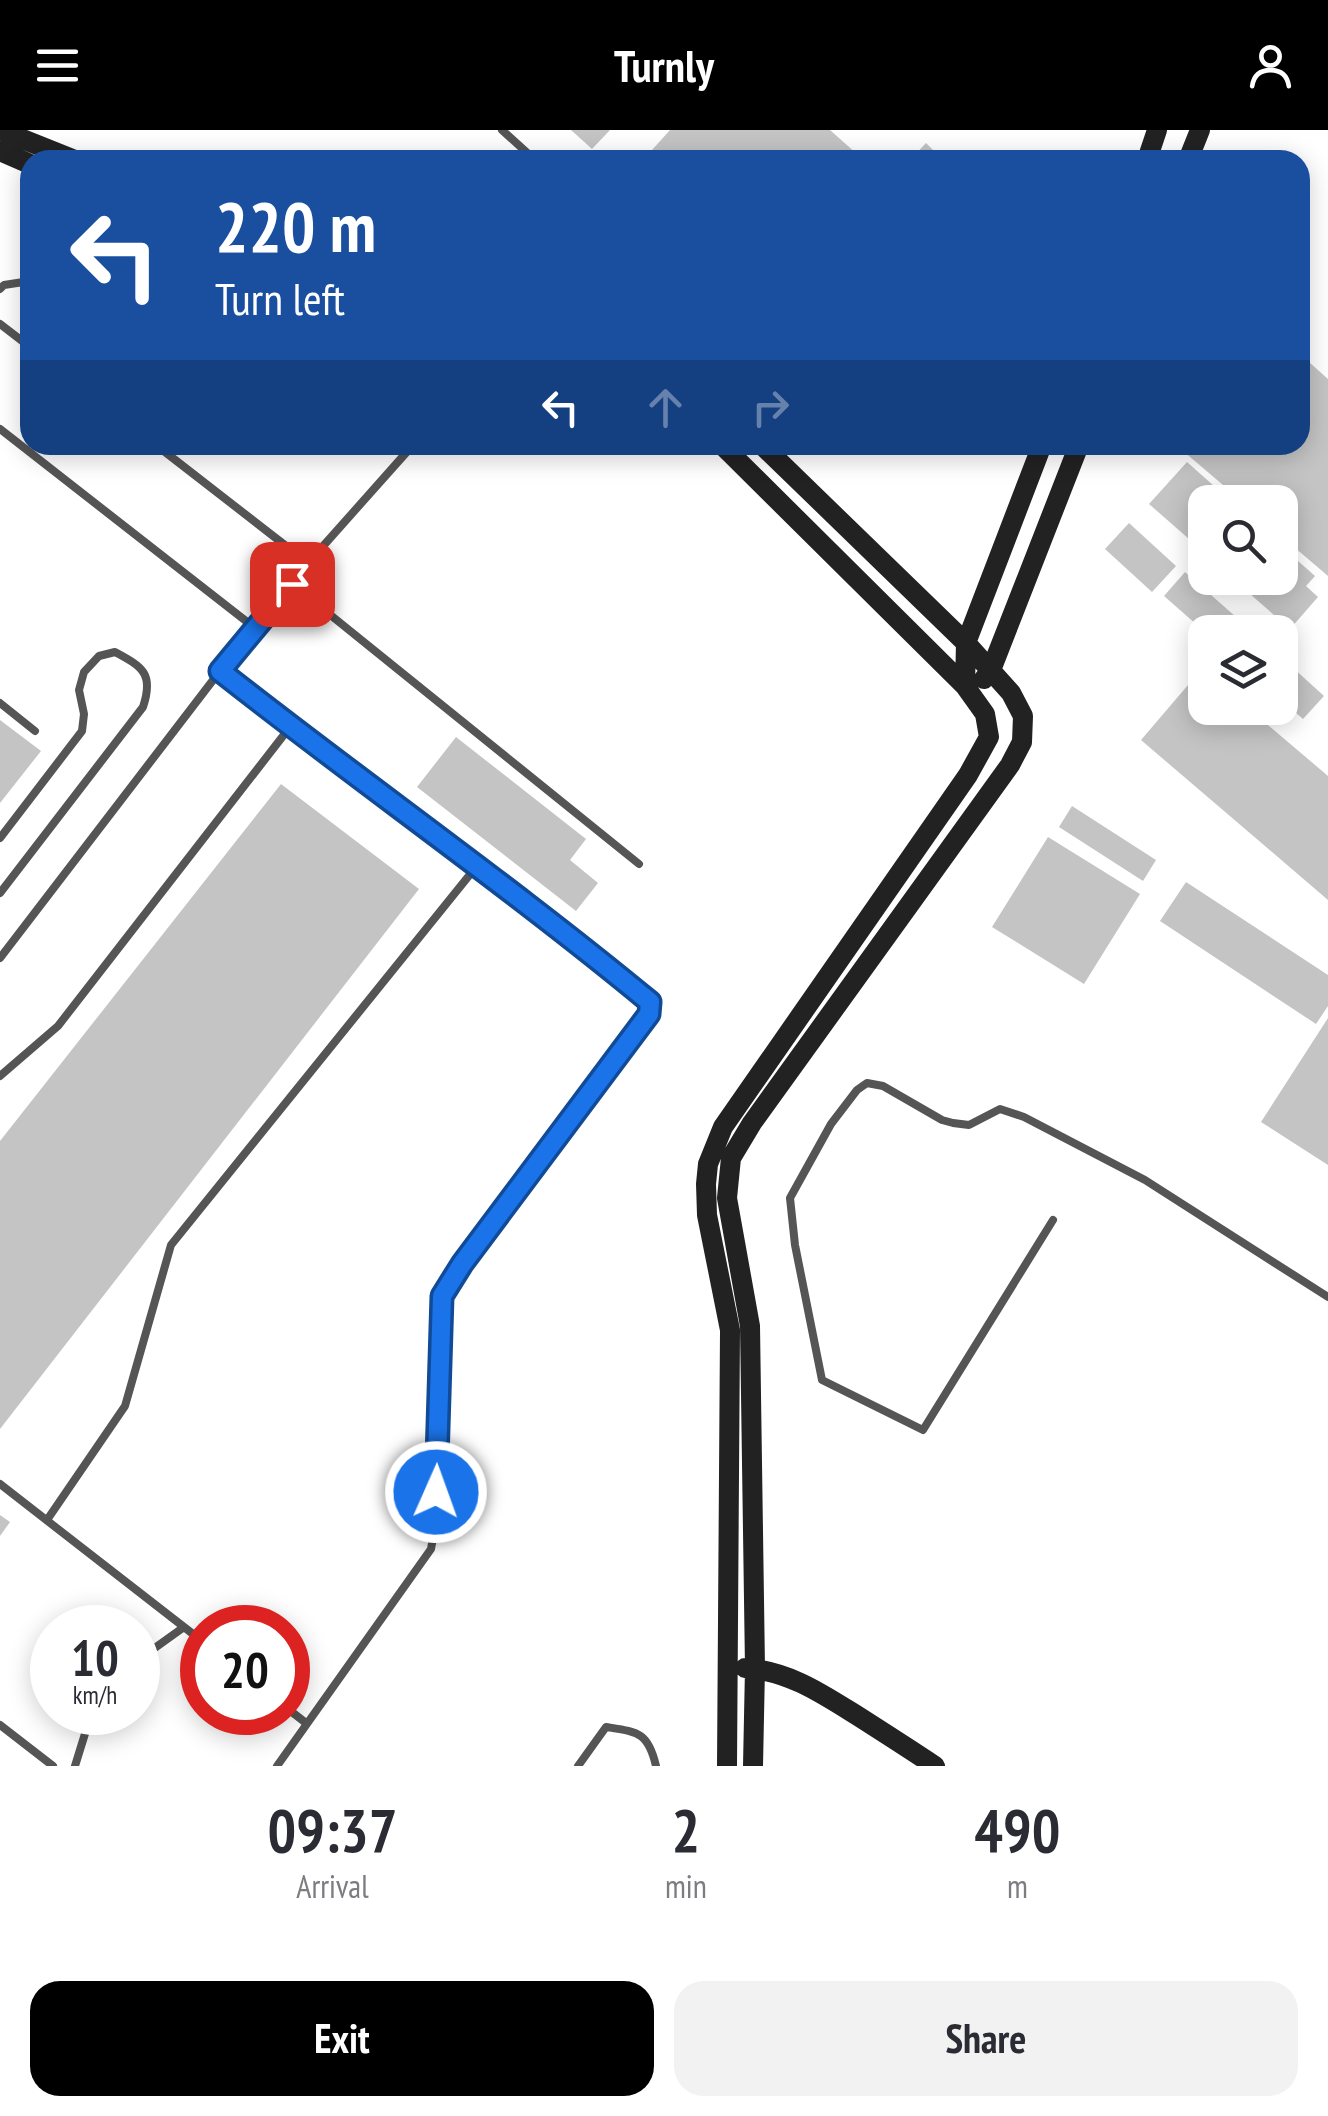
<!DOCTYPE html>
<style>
body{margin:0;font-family:"PT Sans Narrow",sans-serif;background:#f2f2f3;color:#2b2b33;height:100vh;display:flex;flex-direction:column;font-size:38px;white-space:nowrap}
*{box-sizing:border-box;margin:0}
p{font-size:32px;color:#7c7c81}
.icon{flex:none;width:55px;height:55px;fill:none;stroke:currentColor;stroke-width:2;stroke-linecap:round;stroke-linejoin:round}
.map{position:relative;height:1636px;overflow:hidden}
.side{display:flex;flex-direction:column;background:#fff;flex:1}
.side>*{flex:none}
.top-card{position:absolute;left:20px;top:20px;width:1290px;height:305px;border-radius:30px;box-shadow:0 5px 25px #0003;background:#1a4fa0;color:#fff;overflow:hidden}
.controls{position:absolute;left:1188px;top:355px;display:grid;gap:20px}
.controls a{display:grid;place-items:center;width:110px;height:110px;border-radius:20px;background:#fff;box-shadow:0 5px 25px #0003;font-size:50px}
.speed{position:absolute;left:30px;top:1475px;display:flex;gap:20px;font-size:50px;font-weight:700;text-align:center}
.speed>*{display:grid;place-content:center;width:130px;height:130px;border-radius:50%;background:#fff;box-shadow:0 5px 25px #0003;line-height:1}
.speed small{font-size:25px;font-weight:400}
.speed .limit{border:15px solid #d22;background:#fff;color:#111}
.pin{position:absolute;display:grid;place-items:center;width:85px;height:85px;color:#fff;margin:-42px;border-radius:20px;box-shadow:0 5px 15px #0006}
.me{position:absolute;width:110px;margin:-55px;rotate:2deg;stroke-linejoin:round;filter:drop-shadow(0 0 8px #0008)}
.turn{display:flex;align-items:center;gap:35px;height:210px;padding:0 30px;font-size:45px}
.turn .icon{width:130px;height:130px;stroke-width:2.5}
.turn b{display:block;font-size:70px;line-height:85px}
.lanes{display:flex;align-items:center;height:95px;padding:0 30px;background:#0003;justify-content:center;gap:50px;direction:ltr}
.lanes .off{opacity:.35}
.eta{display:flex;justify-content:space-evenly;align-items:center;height:170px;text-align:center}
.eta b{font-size:60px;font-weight:800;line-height:70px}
.action{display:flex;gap:20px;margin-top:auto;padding:20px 30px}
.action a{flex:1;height:115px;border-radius:30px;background:#000;color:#fff;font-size:40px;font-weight:800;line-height:115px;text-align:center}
.action a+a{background:#f2f2f3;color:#2b2b33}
header{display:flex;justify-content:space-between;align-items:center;height:130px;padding:0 30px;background:#000;color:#fff;font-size:45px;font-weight:800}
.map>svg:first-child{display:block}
.building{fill:#c4c4c4}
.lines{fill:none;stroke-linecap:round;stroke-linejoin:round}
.lane{stroke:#555;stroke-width:8}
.secondary{stroke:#222;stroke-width:20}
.route-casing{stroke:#114b97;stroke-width:25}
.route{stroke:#1a73e8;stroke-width:18}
</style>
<header><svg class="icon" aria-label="menu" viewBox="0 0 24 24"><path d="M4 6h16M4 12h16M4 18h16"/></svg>Turnly<svg class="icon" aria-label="person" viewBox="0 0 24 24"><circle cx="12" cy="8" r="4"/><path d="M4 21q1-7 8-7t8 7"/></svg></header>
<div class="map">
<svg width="1328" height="1636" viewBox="0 0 1328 1636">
<rect width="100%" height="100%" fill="#fff"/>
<!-- building -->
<path class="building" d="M571,0H610L592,19Z
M670,0H830L857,24L852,30H643Z
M926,13L943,30H910Z
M1300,224L1328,249V446L1280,405V372H1243L1176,315H1300Z
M1187,332L1232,372H1205V423L1149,374Z
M1129,393L1176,436L1152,462L1105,419Z
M1280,415L1315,446L1306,456L1318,467L1290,499L1232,448H1280Z
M1185,442L1253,502H1205L1164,466Z
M1280,526L1324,566L1303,589L1280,569Z
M1194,548L1205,558V578H1248L1328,646V770L1141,610Z
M0,590L41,621L0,673Z
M456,607L586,709L570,730L598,753L576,781L417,657Z
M281,654L419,759L0,1299V1011Z
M1072,676L1156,730L1143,751L1059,697Z
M1048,707L1140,764L1084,854L992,797Z
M1186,752L1328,845V876L1316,894L1160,791Z
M1328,888V1035L1261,992Z
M0,1385L10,1392L0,1406Z"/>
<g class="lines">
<!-- lane -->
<path class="lane" d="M502,0L535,30
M0,159L4,155L30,151
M0,194L30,217
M0,299L255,498
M156,315L308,433
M292,454L639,734
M220,541C362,654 511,757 651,872L649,883L462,1134L442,1166L434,1402L431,1419L277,1636
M0,573L35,601
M0,708L82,601L84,584L79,560L84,542L99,526L115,522C143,537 154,544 143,577L0,763
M0,828L220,541L308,433L413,315
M0,946L58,896L290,597
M1053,1090L923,1300L822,1250L795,1115L790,1068L831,994L857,960L867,953L883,956L942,990L953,993L969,995L1000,979L1024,987L1145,1050L1328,1167
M0,1354L202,1511
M47,1390L125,1276L171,1115L476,737
M138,1530L184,1497
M288,1579L306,1593
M0,1595L53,1636
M75,1636L88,1594L95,1582
M578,1636L606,1597C638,1602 648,1602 656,1636"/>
<!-- secondary -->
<path class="secondary" d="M0,0L75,30
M0,21L30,34
M1147,30L1157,0
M1188,30L1200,0
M722,315L965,556L985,584L989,607L968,645L723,997L708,1034L706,1054L707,1085L730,1200L727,1636
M984,549L991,540L1079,315
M965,556L966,513L1042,315
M745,1538C790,1541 824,1565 861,1588C886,1604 911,1620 935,1636
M753,1636L755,1538L750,1196L727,1068L731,1028L752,993L1010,635L1022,612L1023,586L1011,563L966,513L762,315"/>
</g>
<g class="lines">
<!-- route casing -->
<g class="route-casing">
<path id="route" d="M292,454L220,541C362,653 511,757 650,872L649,884L462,1134L442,1166L436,1362"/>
</g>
<!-- route -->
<use href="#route" class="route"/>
</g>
</svg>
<div class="controls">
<a><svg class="icon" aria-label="search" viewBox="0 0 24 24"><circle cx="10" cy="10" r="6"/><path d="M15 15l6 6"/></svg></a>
<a><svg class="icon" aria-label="layers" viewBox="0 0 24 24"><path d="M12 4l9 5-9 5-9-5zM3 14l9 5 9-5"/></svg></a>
</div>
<div class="speed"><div>10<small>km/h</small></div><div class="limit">20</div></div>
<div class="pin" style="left:292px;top:454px;background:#d93025"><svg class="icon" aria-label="arrive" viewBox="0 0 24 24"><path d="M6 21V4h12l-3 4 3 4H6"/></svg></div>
<svg class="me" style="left:436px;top:1362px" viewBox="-20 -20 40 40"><circle r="17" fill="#1a73e8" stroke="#fff" stroke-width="3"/><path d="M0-11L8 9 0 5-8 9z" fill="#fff"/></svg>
<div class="top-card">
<div class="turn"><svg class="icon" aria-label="left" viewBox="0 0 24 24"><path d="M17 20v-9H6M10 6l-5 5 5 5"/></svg><div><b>220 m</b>Turn left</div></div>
<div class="lanes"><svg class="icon" aria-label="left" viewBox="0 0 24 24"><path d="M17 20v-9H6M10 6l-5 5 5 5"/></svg><svg class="icon off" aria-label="ahead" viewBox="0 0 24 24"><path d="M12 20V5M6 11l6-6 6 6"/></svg><svg class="icon off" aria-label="right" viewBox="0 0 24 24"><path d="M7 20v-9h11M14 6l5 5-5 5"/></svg></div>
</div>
</div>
<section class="side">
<div class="eta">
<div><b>09:37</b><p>Arrival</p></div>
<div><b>2</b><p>min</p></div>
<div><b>490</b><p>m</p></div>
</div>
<div class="action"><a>Exit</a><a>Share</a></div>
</section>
